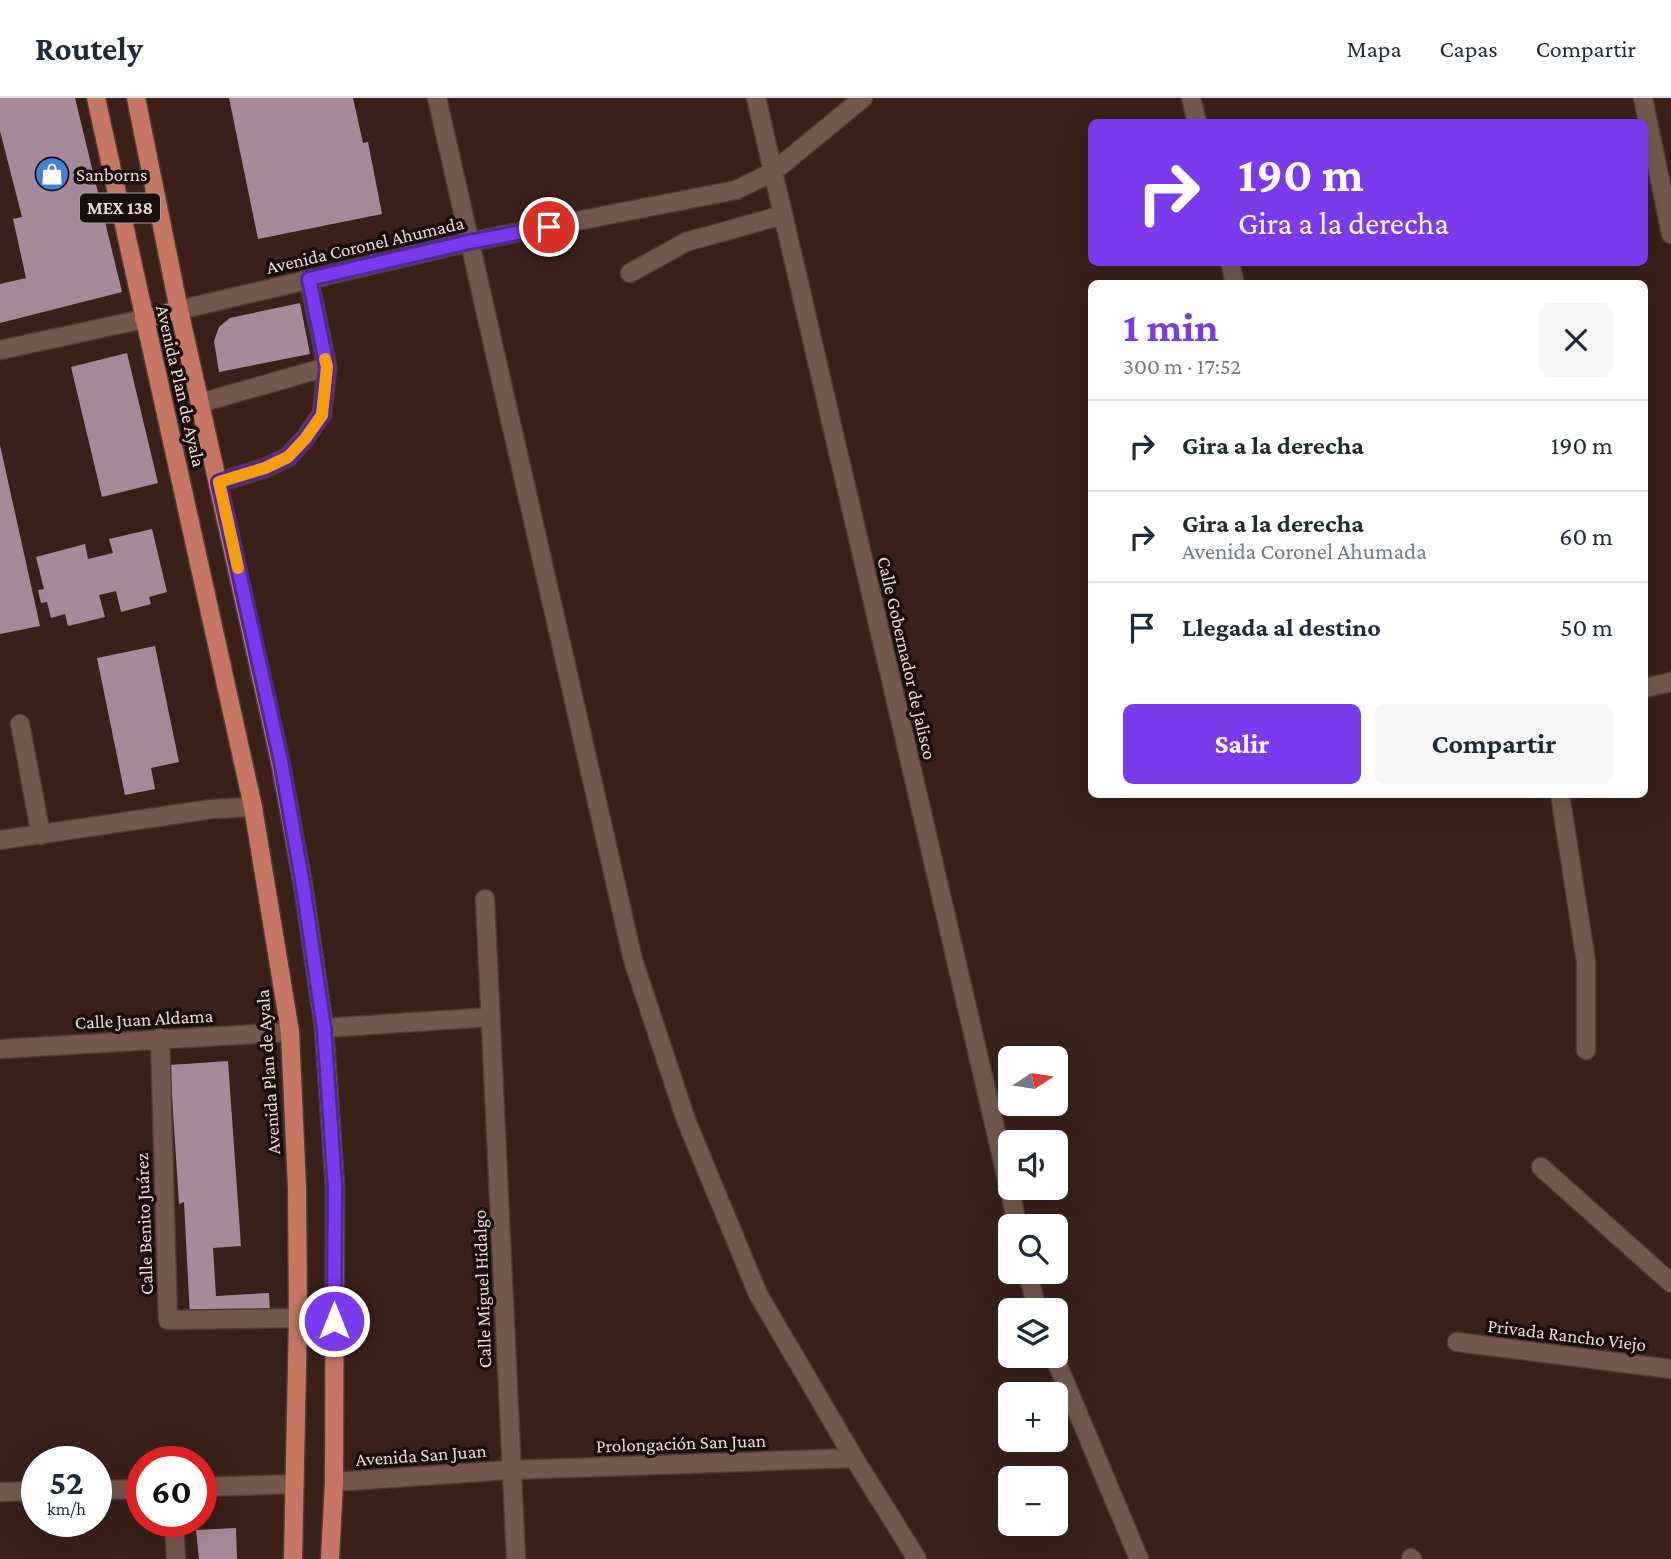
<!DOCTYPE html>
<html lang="es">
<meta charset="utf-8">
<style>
body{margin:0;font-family:"Crimson Pro",serif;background:#f6f6f7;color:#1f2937;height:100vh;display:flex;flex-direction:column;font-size:26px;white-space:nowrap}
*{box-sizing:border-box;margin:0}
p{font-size:23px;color:#747a83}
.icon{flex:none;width:38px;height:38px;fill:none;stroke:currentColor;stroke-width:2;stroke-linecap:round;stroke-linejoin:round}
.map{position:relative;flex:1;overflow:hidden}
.sheet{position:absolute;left:1088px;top:182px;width:560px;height:518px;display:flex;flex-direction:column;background:#fff;border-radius:10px;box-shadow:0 7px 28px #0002}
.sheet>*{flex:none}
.top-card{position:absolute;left:1088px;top:21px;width:560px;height:147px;border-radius:10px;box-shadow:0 7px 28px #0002;background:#7c3aed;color:#fff;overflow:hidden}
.needle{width:46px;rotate:78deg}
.controls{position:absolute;left:998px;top:948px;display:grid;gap:14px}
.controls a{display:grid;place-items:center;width:70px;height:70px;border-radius:10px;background:#fff;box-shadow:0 7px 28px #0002;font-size:35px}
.speed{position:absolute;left:21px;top:1348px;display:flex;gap:14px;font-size:35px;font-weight:700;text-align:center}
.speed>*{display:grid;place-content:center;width:91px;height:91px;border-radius:50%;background:#fff;box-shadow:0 7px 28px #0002;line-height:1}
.speed small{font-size:18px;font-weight:400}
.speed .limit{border:10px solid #d22;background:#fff;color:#111}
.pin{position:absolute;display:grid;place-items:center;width:60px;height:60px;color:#fff;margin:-30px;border:4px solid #fff;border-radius:50%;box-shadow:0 2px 7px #0007}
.me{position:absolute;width:77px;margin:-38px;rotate:0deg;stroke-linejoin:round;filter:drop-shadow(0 0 5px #0008)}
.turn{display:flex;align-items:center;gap:24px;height:147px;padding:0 35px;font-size:32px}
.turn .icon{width:91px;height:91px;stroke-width:2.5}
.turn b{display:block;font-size:49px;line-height:60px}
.round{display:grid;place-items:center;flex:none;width:74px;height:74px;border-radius:10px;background:#f6f6f7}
.headline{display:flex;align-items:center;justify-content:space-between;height:119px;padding:0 35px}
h1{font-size:42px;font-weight:700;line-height:52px;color:#7c3aed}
.cta{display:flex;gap:14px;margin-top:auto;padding:14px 35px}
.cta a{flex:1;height:80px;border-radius:10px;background:#7c3aed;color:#fff;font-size:28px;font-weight:700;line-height:80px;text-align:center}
.cta a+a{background:#f6f6f7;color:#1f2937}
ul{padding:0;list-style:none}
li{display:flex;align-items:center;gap:21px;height:91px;padding:0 35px;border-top:2px solid #e0e1e3}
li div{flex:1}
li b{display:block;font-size:26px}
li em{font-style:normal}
header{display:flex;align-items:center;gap:42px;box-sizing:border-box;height:98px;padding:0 35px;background:#fff;border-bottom:2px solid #e0e1e3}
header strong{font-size:33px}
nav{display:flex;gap:38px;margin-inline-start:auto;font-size:24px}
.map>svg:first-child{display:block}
.building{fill:#a68a9a}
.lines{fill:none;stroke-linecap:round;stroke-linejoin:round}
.minor-casing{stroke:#503c36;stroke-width:21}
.major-casing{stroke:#503c36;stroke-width:21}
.minor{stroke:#74584e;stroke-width:18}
.major{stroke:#c67762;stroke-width:18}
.route-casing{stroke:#51269a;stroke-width:18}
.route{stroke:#7c3aed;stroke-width:12}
.slow{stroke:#f59e0b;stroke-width:12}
.labels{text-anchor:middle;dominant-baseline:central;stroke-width:7;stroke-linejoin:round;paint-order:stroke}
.shield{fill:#190e0a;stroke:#ab9c97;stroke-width:2}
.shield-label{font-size:18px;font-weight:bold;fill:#ead9d3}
.poi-label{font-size:19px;fill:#ead9d3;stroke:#190e0a;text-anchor:start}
.street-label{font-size:19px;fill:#ead9d3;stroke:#190e0a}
</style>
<header>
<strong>Routely</strong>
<nav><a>Mapa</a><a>Capas</a><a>Compartir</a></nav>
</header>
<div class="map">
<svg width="1671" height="1461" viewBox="0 0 1671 1461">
<rect width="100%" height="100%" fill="#392119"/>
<!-- building -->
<path class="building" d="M0,0H75L122,194L0,225V186L26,180L13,121L22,119L0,33Z
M229,0H353L363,45L368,44L382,116L258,141Z
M300,205L310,256L219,274L214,243L219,229L230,220Z
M127,255L158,385L102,399L71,269Z
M0,347L40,528L0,536Z
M152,431L167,494L149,499L151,506L121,514L116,493L99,497L105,519L68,528L65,516L51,520L47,504L41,505L38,492L44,491L36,459L85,446L88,461L113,455L109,441Z
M155,548L179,664L151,670L155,691L125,697L97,560Z
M228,963L241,1148L213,1150L216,1198L269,1195L270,1215L190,1219L184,1104L179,1106L170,967Z
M236,1430L237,1461H199L196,1432Z"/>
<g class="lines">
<!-- minor casing -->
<g class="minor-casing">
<path id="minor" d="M437,0L633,862L686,1022L758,1196L854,1360L917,1461
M756,0L1018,1129
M1191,0L1197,24
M1643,0L1671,136
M1230,164L1235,186
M630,175L686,144L783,117
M179,212L469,144L736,92L773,74L863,0
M0,252L144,221
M200,305L327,269
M219,384L265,370L288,359L305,340L322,316L327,269L309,182
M1645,590L1671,584
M20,626L41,737
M1560,696L1586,864V952
M0,742L212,711L253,709
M485,801L516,1461
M324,930L491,919
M160,940L168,1222L298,1220
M0,951L290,934
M1541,1069L1671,1185
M1028,1174L1037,1213
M1457,1244L1671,1271
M1054,1258L1139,1461
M334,1384L511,1372L854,1360
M201,1389L295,1386
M96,1392L142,1391
M0,1394L37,1393
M174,1423L176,1461
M1411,1460L1412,1461"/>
</g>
<!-- major casing -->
<g class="major-casing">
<path id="major" d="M96,0L253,709L290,934L297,1090L298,1220L293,1461
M136,0L179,212L280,663L303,787L324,930L335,1089L334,1384L330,1461
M144,221L179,212"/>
</g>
<!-- minor -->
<use href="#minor" class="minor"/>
<!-- major -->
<use href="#major" class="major"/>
</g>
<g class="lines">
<!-- route casing -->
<g class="route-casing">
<path id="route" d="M334,1223L335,1089L324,930L303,787L281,663L219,384L265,370L288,359L305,341L322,317L327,269L309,181L469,144L549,129"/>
</g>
<!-- route -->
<use href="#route" class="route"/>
<!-- slow -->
<path class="slow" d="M238,470L219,384L265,370L288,359L305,341L322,317L327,269L325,261"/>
</g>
<!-- icons -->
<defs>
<g id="shop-disc" transform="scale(1.75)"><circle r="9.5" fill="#3f7fe0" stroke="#190e0a"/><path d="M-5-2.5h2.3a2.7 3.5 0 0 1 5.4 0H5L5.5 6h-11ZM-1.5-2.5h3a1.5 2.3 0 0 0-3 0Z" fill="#fff"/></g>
</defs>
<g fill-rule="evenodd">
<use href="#shop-disc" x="52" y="76"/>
</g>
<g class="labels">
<!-- shield labels -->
<rect class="shield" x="80" y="95.5" width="80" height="29" rx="5"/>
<g class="shield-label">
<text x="120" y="110">MEX 138</text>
</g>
<!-- poi labels -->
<g class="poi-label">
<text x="76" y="76">Sanborns</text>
</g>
<!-- street labels -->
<g class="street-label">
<text transform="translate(365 147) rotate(-13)">Avenida Coronel Ahumada</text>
<text transform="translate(181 288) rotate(77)">Avenida Plan de Ayala</text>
<text transform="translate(907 560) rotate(77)">Calle Gobernador de Jalisco</text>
<text transform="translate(144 921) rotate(-3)">Calle Juan Aldama</text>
<text transform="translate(268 974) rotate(-94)">Avenida Plan de Ayala</text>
<text transform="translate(144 1126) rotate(-92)">Calle Benito Juárez</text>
<text transform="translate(482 1191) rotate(-92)">Calle Miguel Hidalgo</text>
<text transform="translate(1567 1237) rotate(7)">Privada Rancho Viejo</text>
<text transform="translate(681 1345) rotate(-2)">Prolongación San Juan</text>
<text transform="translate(421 1357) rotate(-4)">Avenida San Juan</text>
</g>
</g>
</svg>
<div class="controls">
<a><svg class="needle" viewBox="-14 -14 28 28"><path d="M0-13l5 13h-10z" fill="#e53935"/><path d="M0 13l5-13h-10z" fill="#747a83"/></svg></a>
<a><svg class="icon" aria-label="sound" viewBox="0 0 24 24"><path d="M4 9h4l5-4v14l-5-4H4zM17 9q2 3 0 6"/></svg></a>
<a><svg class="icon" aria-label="search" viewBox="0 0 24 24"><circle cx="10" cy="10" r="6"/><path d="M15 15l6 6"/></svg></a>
<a><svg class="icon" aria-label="layers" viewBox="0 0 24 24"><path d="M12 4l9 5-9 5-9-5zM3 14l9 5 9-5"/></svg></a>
<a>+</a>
<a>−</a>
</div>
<div class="speed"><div>52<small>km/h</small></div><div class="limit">60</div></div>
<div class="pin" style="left:549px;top:129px;background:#d93025"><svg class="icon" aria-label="arrive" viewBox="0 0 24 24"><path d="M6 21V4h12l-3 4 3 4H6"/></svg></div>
<svg class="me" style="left:334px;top:1223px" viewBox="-20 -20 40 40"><circle r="17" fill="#7c3aed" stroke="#fff" stroke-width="3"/><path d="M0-11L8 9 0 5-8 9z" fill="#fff"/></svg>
<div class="top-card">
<div class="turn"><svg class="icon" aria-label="right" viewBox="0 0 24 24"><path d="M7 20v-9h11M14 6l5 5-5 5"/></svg><div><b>190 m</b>Gira a la derecha</div></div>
</div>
<section class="sheet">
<div class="headline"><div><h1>1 min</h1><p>300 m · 17:52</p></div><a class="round"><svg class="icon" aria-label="close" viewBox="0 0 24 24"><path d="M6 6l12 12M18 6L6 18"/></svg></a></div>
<ul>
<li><svg class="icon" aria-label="right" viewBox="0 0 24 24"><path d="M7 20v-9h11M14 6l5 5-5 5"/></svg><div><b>Gira a la derecha</b></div><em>190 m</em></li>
<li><svg class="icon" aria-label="right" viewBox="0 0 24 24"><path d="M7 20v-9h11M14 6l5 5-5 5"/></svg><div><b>Gira a la derecha</b><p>Avenida Coronel Ahumada</p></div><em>60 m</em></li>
<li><svg class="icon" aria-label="arrive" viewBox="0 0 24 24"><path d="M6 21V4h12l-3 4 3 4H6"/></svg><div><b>Llegada al destino</b></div><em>50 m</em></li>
</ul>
<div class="cta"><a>Salir</a><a>Compartir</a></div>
</section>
</div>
